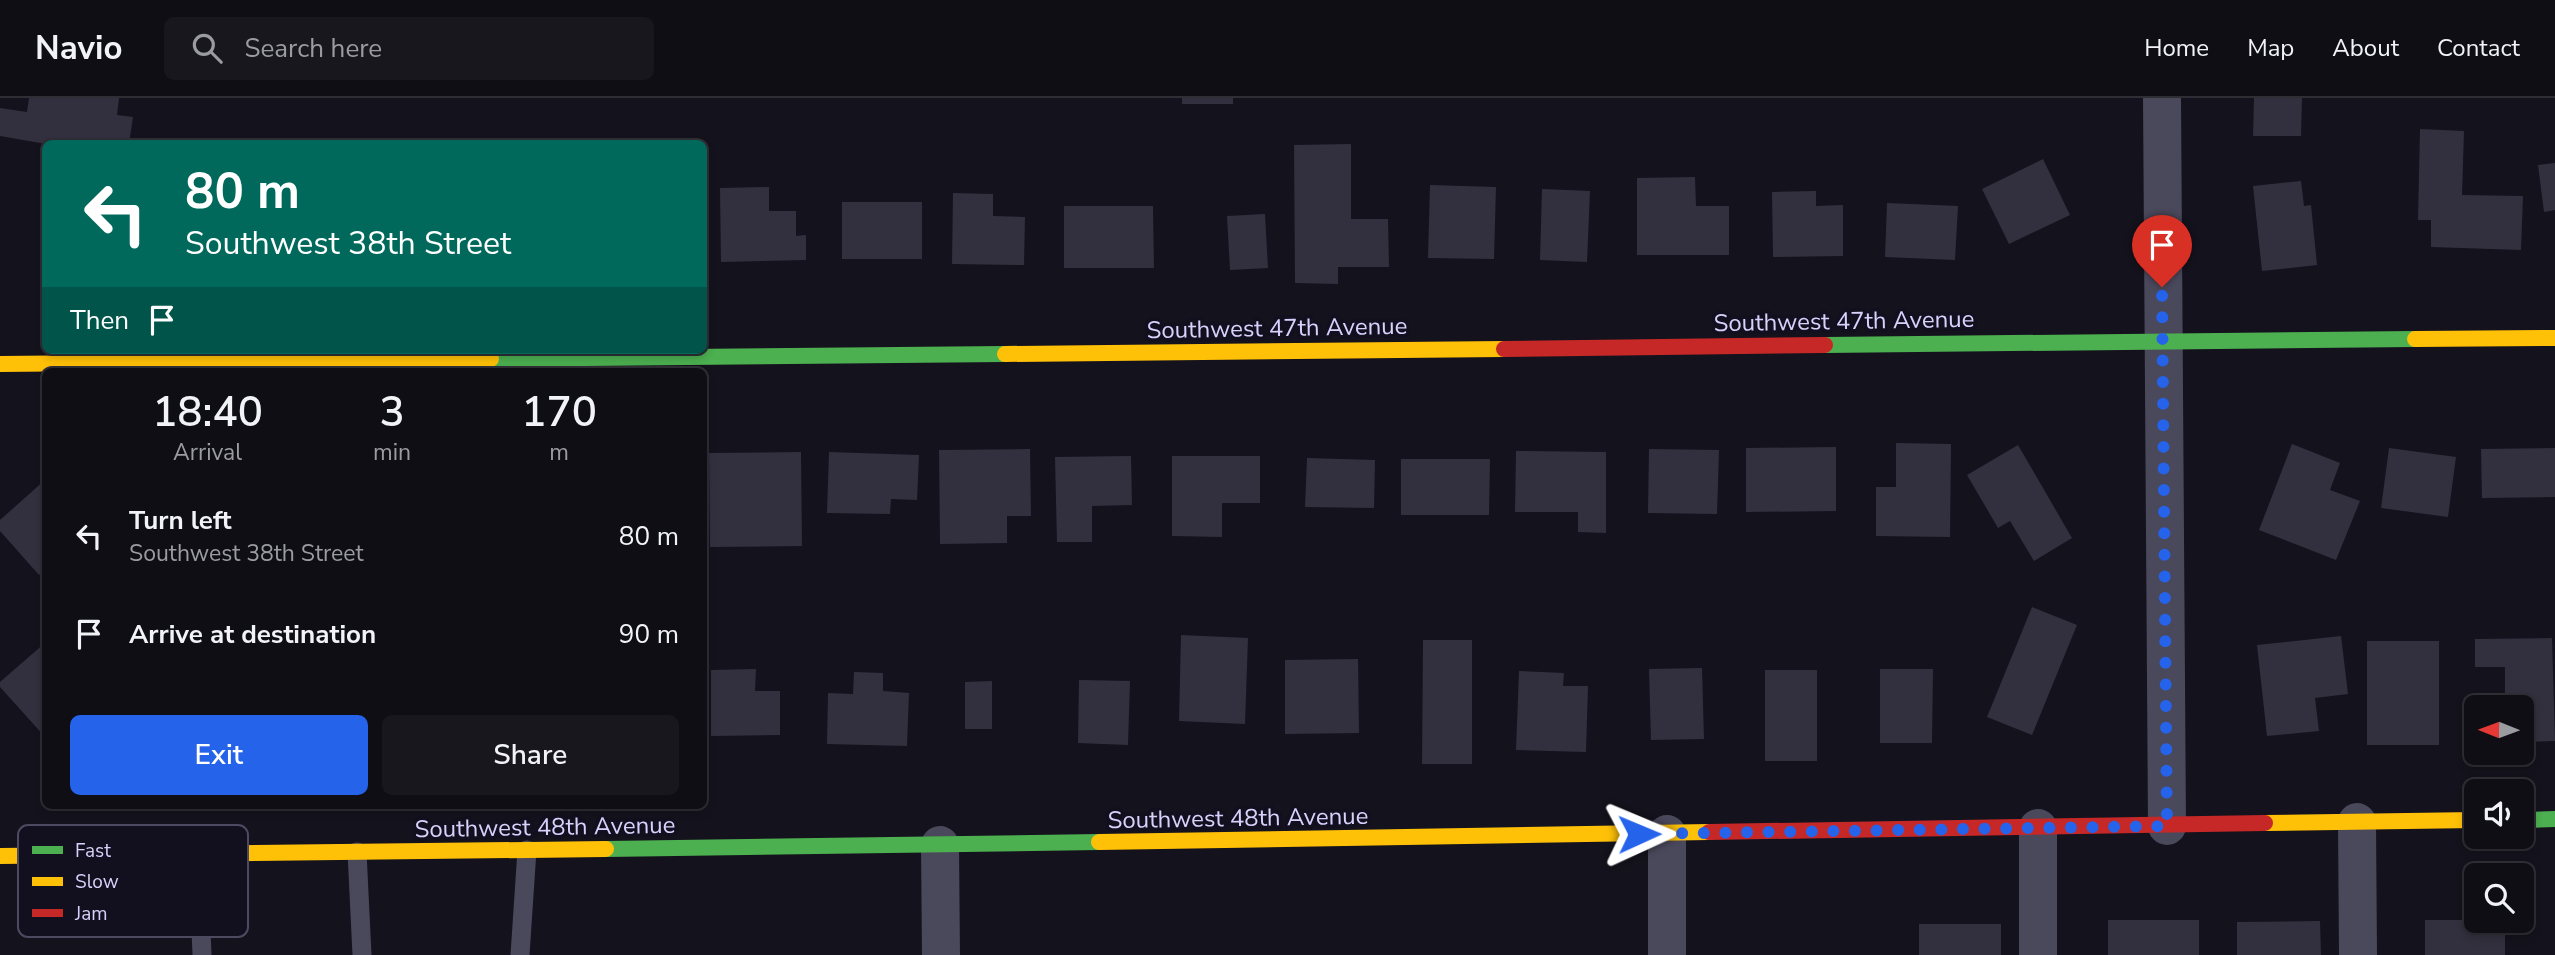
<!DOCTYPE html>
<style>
body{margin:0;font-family:"Nunito Sans",sans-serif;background:#18171e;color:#f1f3f6;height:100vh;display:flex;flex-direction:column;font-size:26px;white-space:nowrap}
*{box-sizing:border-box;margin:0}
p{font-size:23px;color:#9b9ca0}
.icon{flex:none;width:38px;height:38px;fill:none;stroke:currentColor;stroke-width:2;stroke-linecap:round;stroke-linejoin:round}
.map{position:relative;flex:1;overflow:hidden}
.sheet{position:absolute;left:42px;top:270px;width:665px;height:441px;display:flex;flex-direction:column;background:#0f0e15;border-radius:10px;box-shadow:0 4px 10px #0003,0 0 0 2px #2f2e34}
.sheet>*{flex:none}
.hud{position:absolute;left:42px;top:42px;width:665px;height:214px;border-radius:10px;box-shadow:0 4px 10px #0003,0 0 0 2px #2f2e34;background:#00695c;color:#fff;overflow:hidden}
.needle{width:46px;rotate:271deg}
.controls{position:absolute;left:2464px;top:597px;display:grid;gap:14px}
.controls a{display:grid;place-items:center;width:70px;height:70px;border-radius:10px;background:#0f0e15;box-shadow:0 4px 10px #0003,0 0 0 2px #2f2e34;font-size:35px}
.pin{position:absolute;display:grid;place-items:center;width:60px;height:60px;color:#fff;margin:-72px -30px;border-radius:50% 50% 50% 0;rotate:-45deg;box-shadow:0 0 7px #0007}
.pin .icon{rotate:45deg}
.me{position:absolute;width:77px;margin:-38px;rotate:89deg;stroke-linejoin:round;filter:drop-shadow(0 0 5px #0008)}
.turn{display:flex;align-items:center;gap:24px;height:147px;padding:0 28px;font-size:32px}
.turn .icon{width:91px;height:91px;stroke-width:2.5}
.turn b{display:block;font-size:49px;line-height:60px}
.then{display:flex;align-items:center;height:66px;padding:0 28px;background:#0003;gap:14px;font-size:26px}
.eta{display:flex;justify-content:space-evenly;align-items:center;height:119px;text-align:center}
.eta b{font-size:42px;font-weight:600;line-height:49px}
.button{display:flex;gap:14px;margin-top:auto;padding:14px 28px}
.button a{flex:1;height:80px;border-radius:10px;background:#2563eb;color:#fff;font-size:28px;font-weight:600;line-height:80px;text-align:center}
.button a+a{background:#18171e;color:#f1f3f6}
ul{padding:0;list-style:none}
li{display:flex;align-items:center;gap:21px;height:98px;padding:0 28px}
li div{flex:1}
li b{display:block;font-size:26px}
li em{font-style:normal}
header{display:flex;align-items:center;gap:42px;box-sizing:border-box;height:98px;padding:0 35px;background:#0f0e15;border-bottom:2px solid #2f2e34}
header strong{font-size:33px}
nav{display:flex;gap:38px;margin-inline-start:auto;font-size:24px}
.search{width:490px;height:63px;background:#18171e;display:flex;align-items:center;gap:18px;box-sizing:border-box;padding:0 24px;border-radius:10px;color:#9b9ca0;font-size:26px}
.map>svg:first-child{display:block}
.building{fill:#32303e}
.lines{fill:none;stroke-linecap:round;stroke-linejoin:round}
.lane{stroke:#4a485b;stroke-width:19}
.street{stroke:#4a485b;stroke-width:38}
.fast{stroke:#4caf50;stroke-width:16}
.slow{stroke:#ffc107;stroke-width:16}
.jam{stroke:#c62828;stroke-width:16}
.route{stroke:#2563eb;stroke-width:12;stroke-dasharray:0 21.6}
.labels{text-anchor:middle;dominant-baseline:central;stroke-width:7;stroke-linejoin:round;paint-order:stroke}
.street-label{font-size:24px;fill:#d7d1fb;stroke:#120f1f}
.key{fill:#120f1f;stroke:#4d4961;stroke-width:2}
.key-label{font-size:19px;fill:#d7d1fb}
</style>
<header>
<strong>Navio</strong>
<div class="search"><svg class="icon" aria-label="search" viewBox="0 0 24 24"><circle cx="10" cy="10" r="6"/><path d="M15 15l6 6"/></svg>Search here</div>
<nav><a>Home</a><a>Map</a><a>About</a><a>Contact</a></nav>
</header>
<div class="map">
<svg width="2555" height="857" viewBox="0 0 2555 857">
<rect width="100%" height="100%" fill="#14121c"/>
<!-- building -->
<path class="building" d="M29,0H119L117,17L133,19L129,46H46L0,38V10L27,14Z
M1182,0H1233V6H1182Z
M2254,0H2302L2301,38H2253Z
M2420,31L2464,33L2462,97L2523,98L2521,152L2431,149V122H2418Z
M1351,46V121H1388L1389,169H1338V186L1295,185L1294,47Z
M2043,61L2070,117L2009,146L1982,91Z
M2555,65V112L2544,114L2538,67Z
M1695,79L1696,108H1729V157H1637V80Z
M2301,83L2304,108L2311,107L2317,167L2262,173L2253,88Z
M1430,87L1496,89L1494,161L1428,160Z
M769,89V113H796V138L806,137V162L721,164L720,90Z
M1542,91L1590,93L1587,164L1540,162Z
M1816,93V108L1843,107V158L1773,159L1772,94Z
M953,95L993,96V118L1025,119L1024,167L952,166Z
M842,104H922V161H842Z
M1887,105L1958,108L1955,162L1885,159Z
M1064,108H1153L1154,170H1064Z
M1265,116L1268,170L1230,172L1227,118Z
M1896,345L1951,346L1950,439L1876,438V389H1896Z
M2292,346L2340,365L2330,392L2360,403L2336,462L2259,432Z
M2018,347L2072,440L2034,463L2010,423L1998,430L1967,377Z
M1836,349V413L1746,414V350Z
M2389,350L2456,359L2448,419L2381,410Z
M2555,350V399L2482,400L2481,351Z
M1030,351L1031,418H1007V445L940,446L939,352Z
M1649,351L1719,352L1717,416L1648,415Z
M1516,353L1606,354V435L1578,434V414H1515Z
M801,354L802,448L710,449L709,355Z
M829,354L919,357L917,402L891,401L890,416L827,415Z
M1131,358L1132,407L1092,408V444H1057L1055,359Z
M1172,358H1260V405H1222V439L1172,438Z
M1307,360L1375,362L1374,410L1305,409Z
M1401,361H1490L1489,417H1401Z
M46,381V471L39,477L0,433V422Z
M2032,509L2077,527L2032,637L1987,619Z
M1181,537L1248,540L1245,626L1179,623Z
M2341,538L2348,596L2315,600L2319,633L2267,638L2257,547Z
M2552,540L2555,643L2522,644V609H2505V569H2475V541Z
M1423,542H1472V666H1422Z
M2367,543H2439V647H2367Z
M46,544V640L0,589V584Z
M1358,561L1359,635L1285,636V562Z
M1702,570L1704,641L1651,642L1649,571Z
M756,571L755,593H780V637L711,638V572Z
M1880,571H1933L1932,645H1880Z
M1765,572H1817V663H1765Z
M1519,573L1564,575L1563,588H1588L1586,654L1516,652Z
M854,574L883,575V593L909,595L907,648L827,646L828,595L853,596Z
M1079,582L1130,583L1128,647L1078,645Z
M992,583V631H965V584Z
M2108,822H2199V857H2108Z
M2425,822H2505V857H2425Z
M2320,823L2321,857H2237V824Z
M1919,826H2001V857H1919Z"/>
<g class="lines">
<!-- lane -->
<path class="lane" d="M357,754L362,857
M198,755L202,857
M520,857L527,752"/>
<!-- street -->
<path class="street" d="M2162,0L2167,728
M2357,724L2358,857
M2038,730V857
M1667,736V857
M940,747L941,857"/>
<!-- fast -->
<path class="fast" d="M1825,247L2415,241
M491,261L1005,256
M2522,722L2555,721
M606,751L1099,744"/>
<!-- slow -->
<path class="slow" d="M2415,241L2555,240
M1005,256L1504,251
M0,266L491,261
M2265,725L2476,722
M1099,744L1709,734
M0,758L606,751"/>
<!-- jam -->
<path class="jam" d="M1504,251L1825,247
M1709,734L2265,725"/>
</g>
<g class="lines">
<!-- route -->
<path class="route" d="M1639,736L2167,728L2162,189"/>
</g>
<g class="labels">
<!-- street labels -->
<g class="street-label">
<text transform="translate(1844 223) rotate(-1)">Southwest 47th Avenue</text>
<text transform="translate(1277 230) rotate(-1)">Southwest 47th Avenue</text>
<text transform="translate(1238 720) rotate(-1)">Southwest 48th Avenue</text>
<text transform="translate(545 729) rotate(-1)">Southwest 48th Avenue</text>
</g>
</g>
<!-- legend -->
<rect x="18" y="727" width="230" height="112" rx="10" class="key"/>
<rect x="32" y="748" width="31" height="8" fill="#4caf50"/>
<rect x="32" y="779" width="31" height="9" fill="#ffc107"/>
<rect x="32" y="811" width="31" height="8" fill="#c62828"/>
<g class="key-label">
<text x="75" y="759">Fast</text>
<text x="75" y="790">Slow</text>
<text x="75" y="822">Jam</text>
</g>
</svg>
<div class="controls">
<a><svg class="needle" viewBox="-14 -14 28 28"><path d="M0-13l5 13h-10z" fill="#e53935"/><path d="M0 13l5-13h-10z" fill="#9b9ca0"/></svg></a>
<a><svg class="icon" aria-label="sound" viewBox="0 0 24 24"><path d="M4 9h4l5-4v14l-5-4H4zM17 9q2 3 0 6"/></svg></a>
<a><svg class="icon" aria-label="search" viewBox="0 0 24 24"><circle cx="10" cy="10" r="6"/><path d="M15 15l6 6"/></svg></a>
</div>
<div class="pin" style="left:2162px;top:189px;background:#d93025"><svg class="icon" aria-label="arrive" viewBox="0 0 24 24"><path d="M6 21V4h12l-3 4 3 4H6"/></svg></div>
<svg class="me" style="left:1639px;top:736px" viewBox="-20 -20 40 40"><path d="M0-17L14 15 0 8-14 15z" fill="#2563eb" stroke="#fff" stroke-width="4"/></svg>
<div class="hud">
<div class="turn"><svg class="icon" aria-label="left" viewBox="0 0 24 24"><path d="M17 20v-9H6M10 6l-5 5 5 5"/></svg><div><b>80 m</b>Southwest 38th Street</div></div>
<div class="then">Then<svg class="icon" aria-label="arrive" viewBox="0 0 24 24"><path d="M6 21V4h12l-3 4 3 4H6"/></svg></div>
</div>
<section class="sheet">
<div class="eta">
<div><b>18:40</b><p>Arrival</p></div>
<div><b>3</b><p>min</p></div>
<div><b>170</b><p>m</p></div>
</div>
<ul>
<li><svg class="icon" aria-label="left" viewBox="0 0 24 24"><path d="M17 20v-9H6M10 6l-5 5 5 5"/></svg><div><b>Turn left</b><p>Southwest 38th Street</p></div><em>80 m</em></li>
<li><svg class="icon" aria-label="arrive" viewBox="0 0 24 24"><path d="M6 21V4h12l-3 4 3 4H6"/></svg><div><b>Arrive at destination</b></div><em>90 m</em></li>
</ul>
<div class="button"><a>Exit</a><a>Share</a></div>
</section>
</div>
